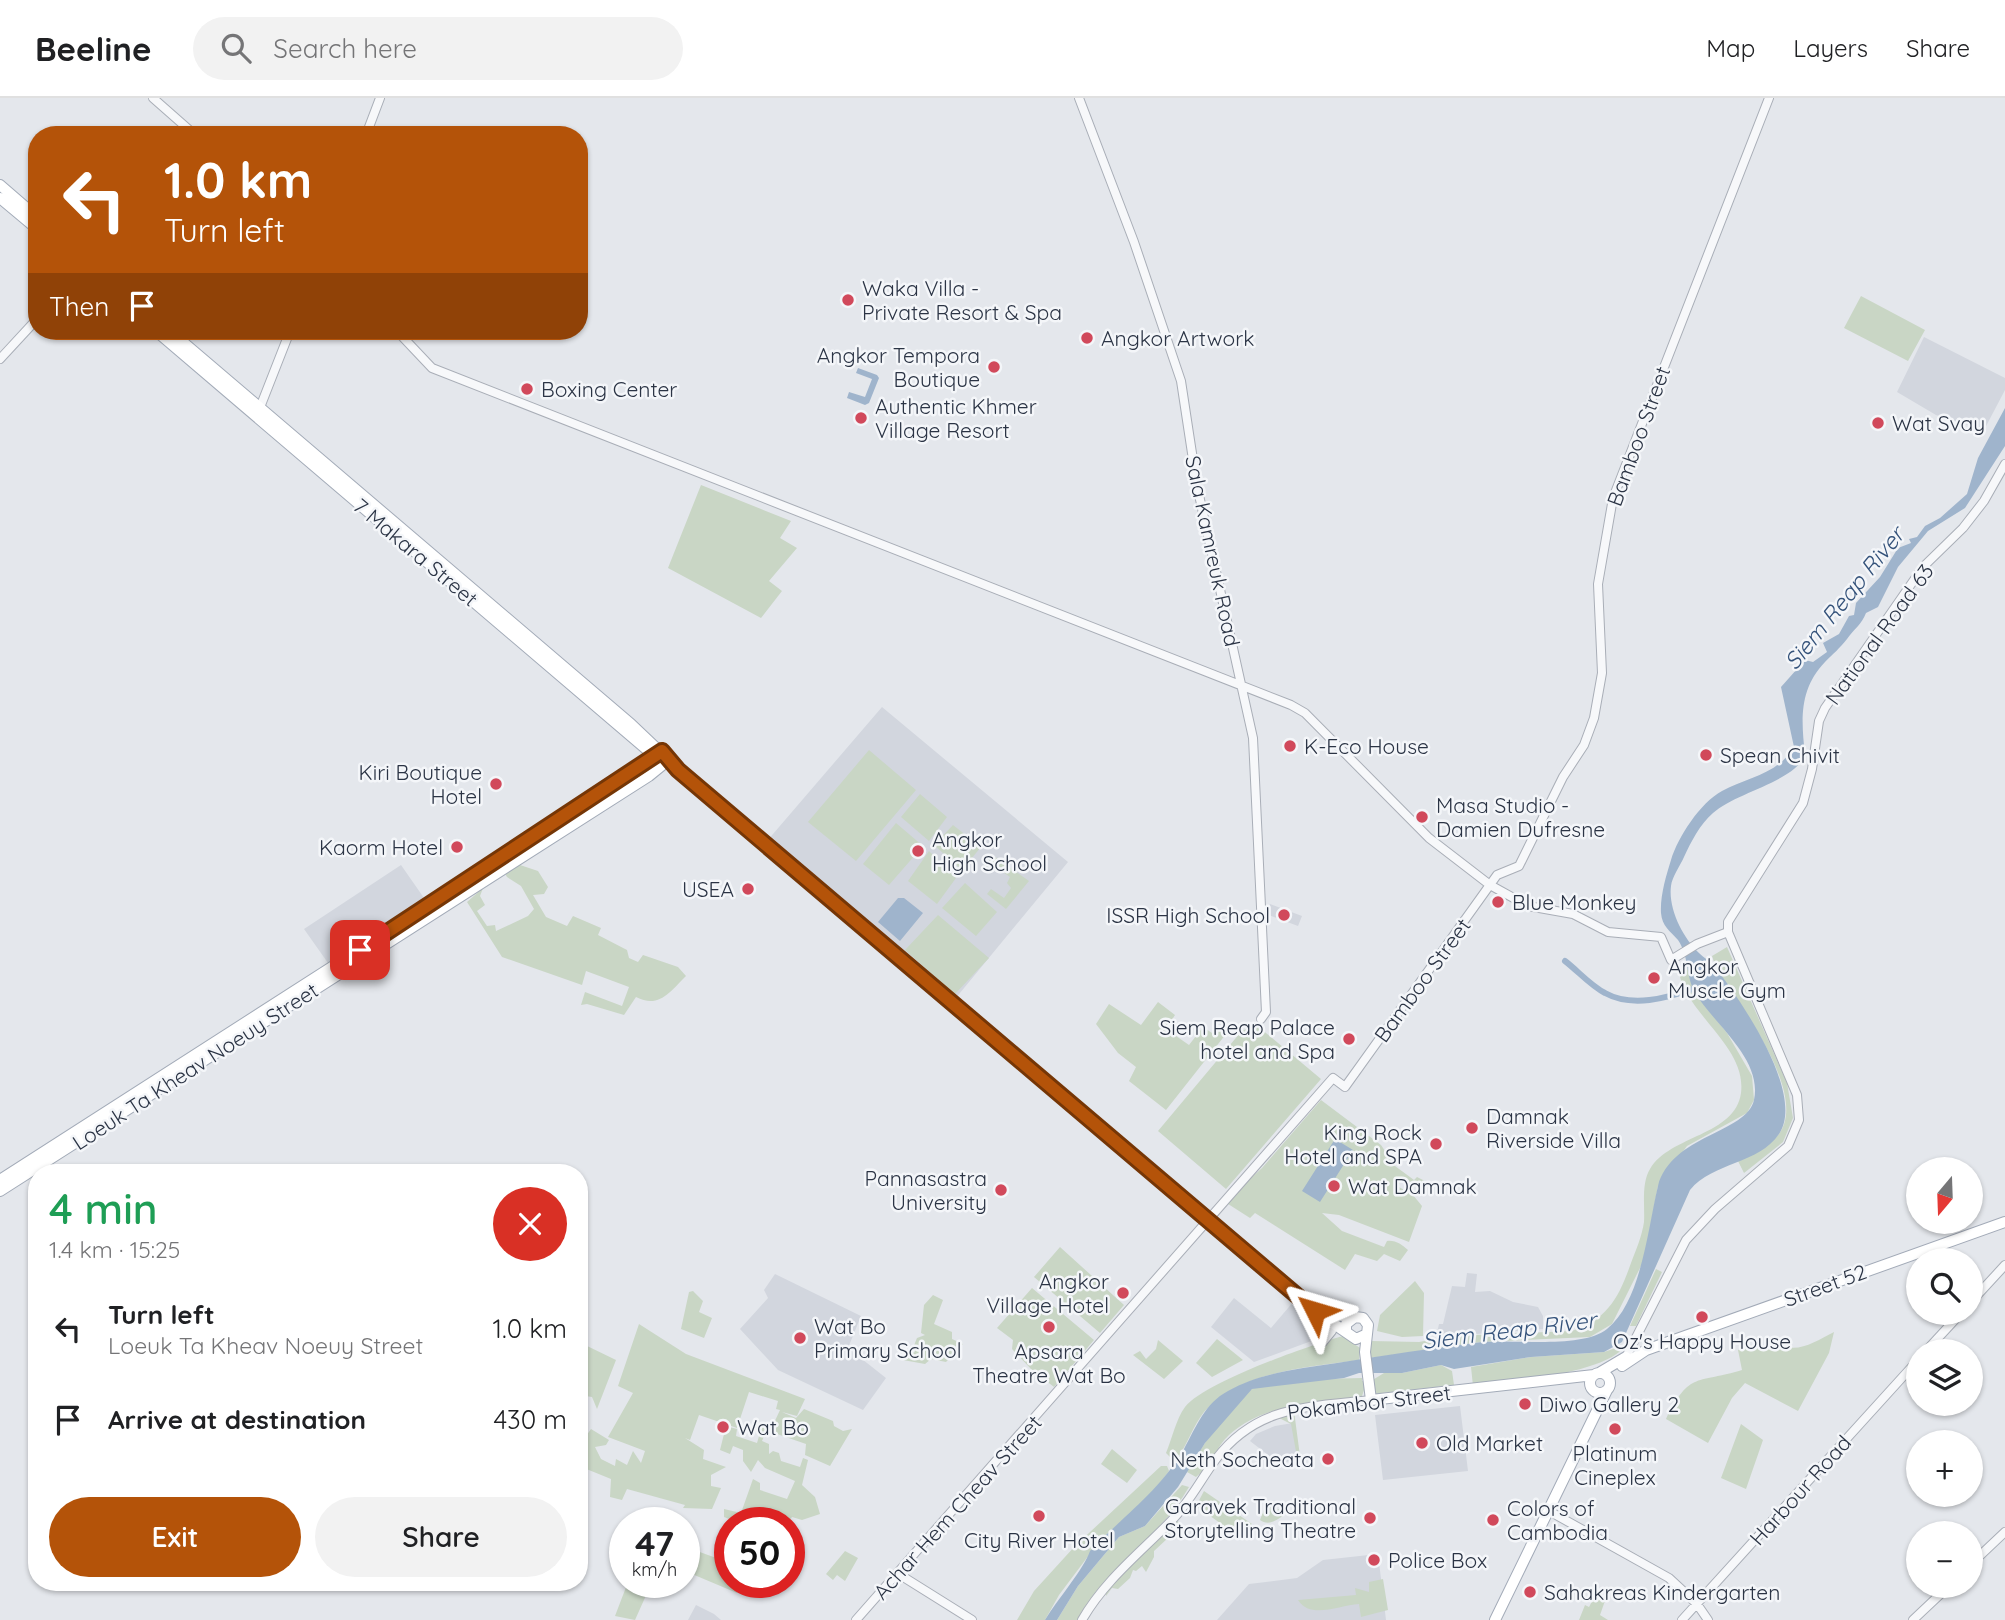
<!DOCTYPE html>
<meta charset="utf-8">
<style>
body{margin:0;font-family:Quicksand,sans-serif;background:#f2f2f2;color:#202124;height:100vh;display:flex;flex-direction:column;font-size:26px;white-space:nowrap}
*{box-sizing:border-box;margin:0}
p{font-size:23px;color:#757577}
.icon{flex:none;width:38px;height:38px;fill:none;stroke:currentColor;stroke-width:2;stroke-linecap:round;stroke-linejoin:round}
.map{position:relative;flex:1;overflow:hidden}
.details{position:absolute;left:28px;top:1066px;width:560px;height:427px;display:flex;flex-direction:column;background:#fff;border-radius:28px;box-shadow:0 2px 5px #0004}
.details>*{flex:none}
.hud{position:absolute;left:28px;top:28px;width:560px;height:214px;border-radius:28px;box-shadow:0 2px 5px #0004;background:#b45309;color:#fff;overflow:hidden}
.needle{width:46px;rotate:199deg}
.controls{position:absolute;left:1906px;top:1059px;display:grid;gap:14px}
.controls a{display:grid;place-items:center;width:77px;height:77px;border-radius:50%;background:#fff;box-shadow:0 2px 5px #0004;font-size:35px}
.speed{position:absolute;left:609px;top:1409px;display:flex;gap:14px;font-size:35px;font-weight:700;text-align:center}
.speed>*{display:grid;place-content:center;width:91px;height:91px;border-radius:50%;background:#fff;box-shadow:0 2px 5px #0004;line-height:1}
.speed small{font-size:18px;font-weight:400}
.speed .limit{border:10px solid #d22;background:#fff;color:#111}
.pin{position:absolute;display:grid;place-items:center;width:60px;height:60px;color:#fff;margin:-30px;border-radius:14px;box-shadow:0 4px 10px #0006}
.me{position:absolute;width:77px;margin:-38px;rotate:310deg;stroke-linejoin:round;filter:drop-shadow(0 0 5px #0008)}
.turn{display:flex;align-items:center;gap:24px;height:147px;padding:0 21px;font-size:32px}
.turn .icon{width:91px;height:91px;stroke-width:2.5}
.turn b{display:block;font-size:49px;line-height:60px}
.then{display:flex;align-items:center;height:66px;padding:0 21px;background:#0003;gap:14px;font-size:26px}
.round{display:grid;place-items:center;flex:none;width:74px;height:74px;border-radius:37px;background:#f2f2f2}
.overview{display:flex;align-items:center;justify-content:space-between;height:119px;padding:0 21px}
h1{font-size:42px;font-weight:600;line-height:52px;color:#1e9e55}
.button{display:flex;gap:14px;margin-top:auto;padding:14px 21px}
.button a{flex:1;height:80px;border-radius:42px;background:#b45309;color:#fff;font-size:28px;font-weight:600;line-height:80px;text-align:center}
.button a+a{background:#f2f2f2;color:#202124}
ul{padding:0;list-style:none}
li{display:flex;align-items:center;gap:21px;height:91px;padding:0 21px}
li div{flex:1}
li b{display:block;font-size:26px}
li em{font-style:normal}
header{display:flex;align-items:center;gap:42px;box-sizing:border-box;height:98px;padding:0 35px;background:#fff;border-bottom:2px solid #e0e0e0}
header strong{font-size:33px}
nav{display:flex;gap:38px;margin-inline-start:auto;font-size:24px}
.search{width:490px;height:63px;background:#f2f2f2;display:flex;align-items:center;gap:18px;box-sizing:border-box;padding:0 24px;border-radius:38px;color:#757577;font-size:26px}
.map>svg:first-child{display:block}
.built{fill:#d2d6de}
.green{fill:#c9d6c5}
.water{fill:#9fb4cc}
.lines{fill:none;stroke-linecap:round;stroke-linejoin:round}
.canal{stroke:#9fb4cc;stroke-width:6}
.minor-casing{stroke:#a9aeb7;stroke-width:10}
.major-casing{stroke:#a3abb8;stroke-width:12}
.minor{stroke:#f7f8fa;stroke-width:8}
.major{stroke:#fff;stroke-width:10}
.route-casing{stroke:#753606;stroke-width:18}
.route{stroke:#b45309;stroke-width:12}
.poi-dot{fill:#d1495b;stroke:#f4f6f9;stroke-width:2.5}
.labels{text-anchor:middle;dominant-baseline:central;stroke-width:5;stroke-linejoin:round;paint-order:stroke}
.poi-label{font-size:21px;fill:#2b3445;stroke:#f4f6f9;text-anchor:start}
.street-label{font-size:21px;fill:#2b3445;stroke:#f4f6f9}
.water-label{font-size:23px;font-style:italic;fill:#34527a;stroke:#f4f6f9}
</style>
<header>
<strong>Beeline</strong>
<div class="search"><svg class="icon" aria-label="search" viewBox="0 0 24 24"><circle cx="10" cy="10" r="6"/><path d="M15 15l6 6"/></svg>Search here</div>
<nav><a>Map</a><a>Layers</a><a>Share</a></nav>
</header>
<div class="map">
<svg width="2005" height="1522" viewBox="0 0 2005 1522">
<rect width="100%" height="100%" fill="#e4e7ec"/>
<!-- built -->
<path class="built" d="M1924,239L2005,280V292L1984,332L1936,317L1897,294Z
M882,609L1068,764L955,901L767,743Z
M401,767L424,800L328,865L304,831Z
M1270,806L1302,818L1298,828L1266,816Z
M1467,1175L1477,1176L1475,1194L1490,1193L1513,1204L1538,1209L1543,1218V1231L1436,1239L1439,1226H1443L1452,1188L1465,1189Z
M775,1176L861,1218L848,1250L886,1280L863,1312L778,1272L740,1231L768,1200L764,1192Z
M1234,1200L1271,1230L1294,1203L1326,1234L1325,1238L1254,1264L1211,1229Z
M1460,1308L1468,1373L1383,1382L1375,1317Z
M1293,1325L1297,1359L1281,1367L1250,1343L1256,1336L1275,1328Z
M1378,1456L1386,1522H1217L1249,1486L1297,1480L1323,1462Z
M696,1507L714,1516L721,1522H688Z"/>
<!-- green -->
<path class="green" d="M1861,198L1925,232L1908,263L1844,230Z
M701,387L791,423L780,440L797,450L769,483L782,493L761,520L668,470Z
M869,652L916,692L856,763L808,724Z
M920,696L947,719L929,743L901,719Z
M896,725L923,748L889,787L863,766Z
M953,727L981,749L962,772L934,747Z
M929,753L956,780L937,806L908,783Z
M991,756L1029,783L1006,811L987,796L991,791L1004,800L1011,790L1007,785L1010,779L993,767L988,769L983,766Z
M514,765L538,773L548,789L544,796L533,797L546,819L567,828L573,818L601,830L598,837L627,852L629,860L638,864L643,857L678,869L686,878C670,894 659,911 636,899L624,917L587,906L581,907L585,894L622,908L629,889L586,873L582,887L502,859L467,804L483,790L480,798L485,807L477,813L487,828L495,827L496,833L528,818L534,811L521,788L507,779L503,772Z
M965,785L997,814L976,838L942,810Z
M938,817L989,860L955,896L905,852Z
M1727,849L1787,985L1793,1020L1783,1044L1744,1075L1738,1063C1751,1057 1770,1047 1779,1036C1809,995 1738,905 1716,870L1712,858Z
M1686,865L1693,891L1727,935L1752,978L1754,1002L1747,1015L1687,1048L1658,1088L1644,1162L1612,1226L1590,1239L1481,1244L1371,1260V1243L1419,1244L1450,1238L1572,1233C1608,1221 1619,1199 1631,1165C1636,1152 1642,1138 1644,1124C1645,1108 1641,1086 1650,1071C1670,1037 1735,1038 1741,995C1747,947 1684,916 1678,870Z
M1158,904L1175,917L1166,931L1189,947L1203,929L1212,935L1218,929L1226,936L1166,1012L1129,983L1136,969L1118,955L1096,926L1109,906L1141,927Z
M1254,925L1321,981L1226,1091L1158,1033L1240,935Z
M1321,1002L1381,1047L1395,1068L1414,1082L1417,1079L1427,1084L1422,1091L1400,1083L1399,1089L1413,1097L1422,1108L1409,1144L1339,1117L1322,1115L1342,1133L1384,1149L1387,1143C1396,1142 1402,1147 1408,1152L1400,1163L1384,1156L1377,1163L1355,1156L1345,1172L1255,1115L1250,1120L1225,1104L1262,1070Z
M1060,1149L1124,1207L1100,1235L1034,1179Z
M1656,1171L1662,1174L1636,1228H1630Z
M1415,1183L1424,1195L1423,1238L1402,1239L1377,1233L1380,1217Z
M1032,1190L1094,1242L1054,1289L1031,1271L1012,1251L1013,1242L997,1230Z
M693,1193L703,1203L699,1214L712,1220L704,1240L681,1231L689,1194Z
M933,1197L943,1202L934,1226L952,1234V1241L963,1246L946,1264L931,1261L925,1266L903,1262V1258L915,1254L913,1250L917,1240L925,1237L921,1235L924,1207Z
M639,1226L686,1256L805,1301L797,1318L782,1314L796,1320L804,1311L833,1323L834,1328L843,1333L852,1331L830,1368L805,1357L806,1346L777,1336L773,1327L780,1312L776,1311L778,1303L749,1294L737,1330L699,1317L690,1342L685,1340L704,1352L703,1361L726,1369L711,1377V1388L721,1390L712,1411L683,1410L685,1407L627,1391L622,1402L610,1399L611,1381L579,1368V1348L591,1331L609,1342L606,1347L595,1349L601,1361L615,1368L616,1361L627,1367L633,1353L641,1365L645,1353L608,1339L633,1295L618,1288Z
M1834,1234L1829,1255L1798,1313L1745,1285L1732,1300L1708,1345L1666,1321C1690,1272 1698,1286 1742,1272L1738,1252L1758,1245L1762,1250L1776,1245C1797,1257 1814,1244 1834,1234Z
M1343,1238L1360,1250L1359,1262C1310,1269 1239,1273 1204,1314C1193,1328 1187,1347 1177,1361L1174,1363L1166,1355C1172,1341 1176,1321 1185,1309C1205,1284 1310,1247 1343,1238Z
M1217,1241L1243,1262L1212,1279L1196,1265Z
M1158,1242L1183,1263L1164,1281L1133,1257L1140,1253L1146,1261L1156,1251Z
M583,1246L616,1262L597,1311L592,1299L579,1297V1256Z
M1625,1247C1612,1274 1503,1286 1473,1288L1471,1269L1531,1259L1604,1254Z
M1441,1267L1452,1273L1454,1287L1373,1296L1371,1283L1384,1275H1402Z
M1362,1280V1283H1367L1362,1298C1316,1307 1267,1303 1229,1337C1216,1349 1211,1368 1196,1379L1187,1374C1201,1352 1230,1300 1254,1290C1283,1279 1330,1281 1362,1280Z
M1294,1313L1300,1358L1297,1359L1291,1326L1279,1320Z
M1741,1326L1763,1342L1746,1391L1721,1380Z
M726,1328L737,1331L736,1338L757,1345L762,1328L768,1329L762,1343L769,1346V1356L773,1353L779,1355L781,1363L800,1369L803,1360L808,1362L802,1387L815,1399L820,1416L802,1422L792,1419L788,1424H762L755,1421L752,1424H737L724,1419V1411L741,1415L753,1381L760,1385V1392L787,1401L795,1383L765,1370L758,1362L751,1374L743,1363V1352L733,1348L730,1356L720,1352Z
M1112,1351L1137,1372L1127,1385L1101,1366Z
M1161,1368H1167L1169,1373L1149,1400L1101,1441L1059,1497L1045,1522H1017L1034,1493L1075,1448Z
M1182,1387L1189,1389C1160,1440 1105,1469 1077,1522H1057L1078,1488L1119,1439L1145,1428Z
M1204,1393L1252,1426L1244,1442L1196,1408Z
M1265,1409H1274L1275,1413L1279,1411L1283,1418C1275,1423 1268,1428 1260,1422Z
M1175,1421L1182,1427L1154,1453V1459L1146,1474L1142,1468L1136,1473L1133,1472L1130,1480L1118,1491L1112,1490L1106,1498L1105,1488Z
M697,1453L730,1465V1484H742L737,1495L692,1476Z
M845,1453L858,1460L845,1483L837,1477L833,1482L826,1476Z
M1383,1481L1388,1512L1361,1519L1359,1506C1339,1507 1311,1522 1298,1502L1356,1497L1355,1490L1369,1494V1484Z
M628,1484H652L635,1522L615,1518Z
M1597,1494L1606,1500L1600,1517L1608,1522H1579L1585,1507L1589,1509Z"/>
<!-- water -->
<path class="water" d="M858,270L877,277L879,280L869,305L865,307L847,300L849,294L865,299L872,281L856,275Z
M2005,310V348L1965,410L1928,433L1898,469L1878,509L1866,515C1862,526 1854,531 1847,541C1840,550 1833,556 1825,564C1799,591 1801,622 1805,656C1797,683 1736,694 1713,715C1700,726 1691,744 1684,759C1680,768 1672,779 1671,788C1668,811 1683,840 1699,855C1704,860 1710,863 1715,869C1740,901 1806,996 1779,1036C1759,1066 1713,1064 1690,1092L1622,1244L1604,1254L1531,1259L1454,1271L1441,1267L1402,1275H1359L1344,1280L1252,1291L1205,1345L1178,1389L1145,1428L1119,1439L1078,1488L1057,1522H1045C1057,1502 1084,1471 1090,1453C1123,1418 1159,1394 1184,1351C1196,1329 1205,1305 1228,1293C1262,1274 1299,1271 1337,1265C1385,1257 1434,1250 1482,1244C1515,1241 1582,1251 1607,1231C1642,1203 1648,1128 1658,1088C1671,1037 1747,1035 1754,1002C1763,960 1712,925 1694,893C1686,877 1689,858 1678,842C1670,833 1662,828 1661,815C1660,798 1666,778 1671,762C1678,739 1700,705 1722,693C1748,679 1777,677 1794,649L1781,589L1805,562L1813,564L1827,554L1823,545L1839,536L1849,518L1854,517L1856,505L1880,479L1898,450L1911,445L1909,441L1917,439L1925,428L1940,420L1967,396L1978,360Z
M898,800H904L923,815L900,843L878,824Z
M1335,1041L1353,1052L1320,1104L1302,1093Z"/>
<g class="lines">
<!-- canal -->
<path class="canal" d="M1565,863C1578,873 1591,888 1605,895C1632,910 1667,900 1693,891"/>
<!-- minor casing -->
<g class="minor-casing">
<path id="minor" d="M153,0L195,37
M1079,0L1134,144L1181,283L1197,388L1253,640L1266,914L1261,921
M366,37L380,0
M397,233L432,270L1291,607L1305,615L1429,740L1490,787L1528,808L1573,816L1608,834L1661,839L1671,862L1697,846L1728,834
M0,261L37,221
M259,312L290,233
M1970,1205L2005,1167
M1323,1244L1332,1233L1331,1225
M1926,1253L1962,1214
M1626,1259L1686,1142L1715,1111L1788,1048L1799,1022L1797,997L1728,834V824L1803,705L1812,671L1819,623L1825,610L1923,469L1963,430L1984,403L2005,366
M1549,1413L1669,1480L1697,1506L1708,1522
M1970,1467L2005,1434
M897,1475L972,1522
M856,1522L1333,980L1345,989L1497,777L1519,768L1563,679L1584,647L1594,620L1602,575L1598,486L1613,400L1769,0
M1082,1522C1105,1482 1140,1455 1172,1422C1189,1405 1201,1381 1216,1361C1257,1307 1309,1309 1371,1302
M1682,1522L1918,1262
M1913,1522L1949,1488"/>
</g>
<!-- major casing -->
<g class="major-casing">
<path id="major" d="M0,87L37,119
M0,100L37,131
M156,233L659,662
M170,233L631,626L694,686L1315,1213L1356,1241L1367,1236L1368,1227L1363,1220L1355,1219L1346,1226V1234
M0,1082L377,840L662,653
M0,1093L649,678L671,660
M1322,1216L1355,1219
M1367,1236L1365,1254L1371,1302L1594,1277
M1622,1268L1646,1252L2005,1124
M1590 1285a10 10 0 1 1 20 0a10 10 0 1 1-20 0Z
M1599,1275L1626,1259
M1495,1522L1607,1292"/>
</g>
<!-- minor -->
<use href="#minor" class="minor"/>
<!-- major -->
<use href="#major" class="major"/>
</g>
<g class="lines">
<!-- route casing -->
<g class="route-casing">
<path id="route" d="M360,852L662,653L678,672L1315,1213"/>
</g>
<!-- route -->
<use href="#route" class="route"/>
</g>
<!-- markers -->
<g class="poi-dot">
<circle cx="848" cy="202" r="7"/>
<circle cx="1087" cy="240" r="7"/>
<circle cx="994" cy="269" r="7"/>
<circle cx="527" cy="291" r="7"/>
<circle cx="861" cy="320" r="7"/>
<circle cx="1878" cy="325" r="7"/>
<circle cx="1290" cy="648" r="7"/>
<circle cx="1706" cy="657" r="7"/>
<circle cx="496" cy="686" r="7"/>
<circle cx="1422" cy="719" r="7"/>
<circle cx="457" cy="749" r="7"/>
<circle cx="918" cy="753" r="7"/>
<circle cx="748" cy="791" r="7"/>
<circle cx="1498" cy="804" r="7"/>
<circle cx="1284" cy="817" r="7"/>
<circle cx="1654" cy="880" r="7"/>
<circle cx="1349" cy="941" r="7"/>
<circle cx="1472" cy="1030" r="7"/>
<circle cx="1436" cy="1046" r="7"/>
<circle cx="1334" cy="1088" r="7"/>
<circle cx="1001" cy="1092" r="7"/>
<circle cx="1123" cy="1195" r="7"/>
<circle cx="1702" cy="1219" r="7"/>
<circle cx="1049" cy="1229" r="7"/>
<circle cx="800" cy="1240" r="7"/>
<circle cx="1525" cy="1306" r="7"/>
<circle cx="723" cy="1329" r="7"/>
<circle cx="1615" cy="1331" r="7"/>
<circle cx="1422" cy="1345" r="7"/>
<circle cx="1328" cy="1361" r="7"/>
<circle cx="1039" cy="1418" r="7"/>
<circle cx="1370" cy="1420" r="7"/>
<circle cx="1493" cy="1422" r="7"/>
<circle cx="1374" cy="1462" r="7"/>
<circle cx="1530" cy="1494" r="7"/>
</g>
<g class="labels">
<!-- poi labels -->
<g class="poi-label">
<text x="862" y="190">Waka Villa -<tspan x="862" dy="24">Private Resort &amp; Spa</tspan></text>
<text x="1101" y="240">Angkor Artwork</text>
<text x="980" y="257" text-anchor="end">Angkor Tempora<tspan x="980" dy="24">Boutique</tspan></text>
<text x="541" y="291">Boxing Center</text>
<text x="875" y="308">Authentic Khmer<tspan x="875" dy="24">Village Resort</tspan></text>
<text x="1892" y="325">Wat Svay</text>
<text x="1304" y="648">K-Eco House</text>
<text x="1720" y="657">Spean Chivit</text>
<text x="482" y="674" text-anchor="end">Kiri Boutique<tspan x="482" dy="24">Hotel</tspan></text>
<text x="1436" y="707">Masa Studio -<tspan x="1436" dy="24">Damien Dufresne</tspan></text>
<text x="932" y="741">Angkor<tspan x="932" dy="24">High School</tspan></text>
<text x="443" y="749" text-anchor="end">Kaorm Hotel</text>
<text x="734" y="791" text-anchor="end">USEA</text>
<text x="1512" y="804">Blue Monkey</text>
<text x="1270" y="817" text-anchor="end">ISSR High School</text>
<text x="1668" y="868">Angkor<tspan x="1668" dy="24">Muscle Gym</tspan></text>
<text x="1335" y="929" text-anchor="end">Siem Reap Palace<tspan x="1335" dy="24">hotel and Spa</tspan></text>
<text x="1486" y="1018">Damnak<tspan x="1486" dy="24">Riverside Villa</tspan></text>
<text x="1422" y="1034" text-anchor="end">King Rock<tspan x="1422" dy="24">Hotel and SPA</tspan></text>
<text x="987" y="1080" text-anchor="end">Pannasastra<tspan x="987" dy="24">University</tspan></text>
<text x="1348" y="1088">Wat Damnak</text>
<text x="1109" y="1183" text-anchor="end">Angkor<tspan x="1109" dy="24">Village Hotel</tspan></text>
<text x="814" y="1228">Wat Bo<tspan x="814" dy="24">Primary School</tspan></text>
<text x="1702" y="1243" text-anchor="middle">Oz's Happy House</text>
<text x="1049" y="1253" text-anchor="middle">Apsara<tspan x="1049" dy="24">Theatre Wat Bo</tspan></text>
<text x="1539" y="1306">Diwo Gallery 2</text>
<text x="737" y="1329">Wat Bo</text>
<text x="1436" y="1345">Old Market</text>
<text x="1615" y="1355" text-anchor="middle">Platinum<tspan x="1615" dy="24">Cineplex</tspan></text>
<text x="1314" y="1361" text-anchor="end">Neth Socheata</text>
<text x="1356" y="1408" text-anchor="end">Garavek Traditional<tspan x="1356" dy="24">Storytelling Theatre</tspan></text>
<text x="1507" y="1410">Colors of<tspan x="1507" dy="24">Cambodia</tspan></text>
<text x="1039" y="1442" text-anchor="middle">City River Hotel</text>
<text x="1388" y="1462">Police Box</text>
<text x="1544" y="1494">Sahakreas Kindergarten</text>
</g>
<!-- street labels -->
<g class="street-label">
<text transform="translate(1638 338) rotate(-70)">Bamboo Street</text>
<text transform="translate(1213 453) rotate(78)">Sala Kamreuk Road</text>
<text transform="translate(416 454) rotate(40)">7 Makara Street</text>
<text transform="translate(1879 536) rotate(-54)">National Road 63</text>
<text transform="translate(1422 882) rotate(-54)">Bamboo Street</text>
<text transform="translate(195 968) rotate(-33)">Loeuk Ta Kheav Noeuy Street</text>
<text transform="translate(1825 1187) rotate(-20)">Street 52</text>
<text transform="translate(1369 1304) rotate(-7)">Pokambor Street</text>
<text transform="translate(1800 1392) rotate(-48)">Harbour Road</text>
<text transform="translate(957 1409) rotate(-48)">Achar Hem Cheav Street</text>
</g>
<!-- water labels -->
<g class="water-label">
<text transform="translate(1844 500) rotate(-51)">Siem Reap River</text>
<text transform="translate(1509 1232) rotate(-7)">Siem Reap River</text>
</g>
</g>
</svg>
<div class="controls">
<a><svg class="needle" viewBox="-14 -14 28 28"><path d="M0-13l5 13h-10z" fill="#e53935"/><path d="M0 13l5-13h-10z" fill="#757577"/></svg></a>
<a><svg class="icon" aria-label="search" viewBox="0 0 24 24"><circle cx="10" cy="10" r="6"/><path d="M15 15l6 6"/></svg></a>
<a><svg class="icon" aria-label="layers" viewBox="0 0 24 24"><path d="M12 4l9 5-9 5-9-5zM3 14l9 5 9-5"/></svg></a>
<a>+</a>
<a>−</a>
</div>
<div class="speed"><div>47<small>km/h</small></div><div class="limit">50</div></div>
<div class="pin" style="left:360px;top:852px;background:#d93025"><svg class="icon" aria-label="arrive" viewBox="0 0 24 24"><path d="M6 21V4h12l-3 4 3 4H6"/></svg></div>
<svg class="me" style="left:1315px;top:1213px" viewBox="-20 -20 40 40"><path d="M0-17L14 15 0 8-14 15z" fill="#b45309" stroke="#fff" stroke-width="4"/></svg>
<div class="hud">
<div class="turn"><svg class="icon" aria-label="left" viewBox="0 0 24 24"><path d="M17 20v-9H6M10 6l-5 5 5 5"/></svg><div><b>1.0 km</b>Turn left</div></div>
<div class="then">Then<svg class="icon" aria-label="arrive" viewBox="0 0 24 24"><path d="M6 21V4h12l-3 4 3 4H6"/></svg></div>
</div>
<section class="details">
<div class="overview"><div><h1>4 min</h1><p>1.4 km · 15:25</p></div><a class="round" style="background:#d93025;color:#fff"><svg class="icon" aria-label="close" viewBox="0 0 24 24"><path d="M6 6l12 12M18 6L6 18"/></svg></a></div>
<ul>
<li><svg class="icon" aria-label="left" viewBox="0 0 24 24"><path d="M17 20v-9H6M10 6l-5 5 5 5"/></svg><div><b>Turn left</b><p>Loeuk Ta Kheav Noeuy Street</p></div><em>1.0 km</em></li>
<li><svg class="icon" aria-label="arrive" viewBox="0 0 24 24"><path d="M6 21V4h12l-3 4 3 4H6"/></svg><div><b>Arrive at destination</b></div><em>430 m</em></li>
</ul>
<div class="button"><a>Exit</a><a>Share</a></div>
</section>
</div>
